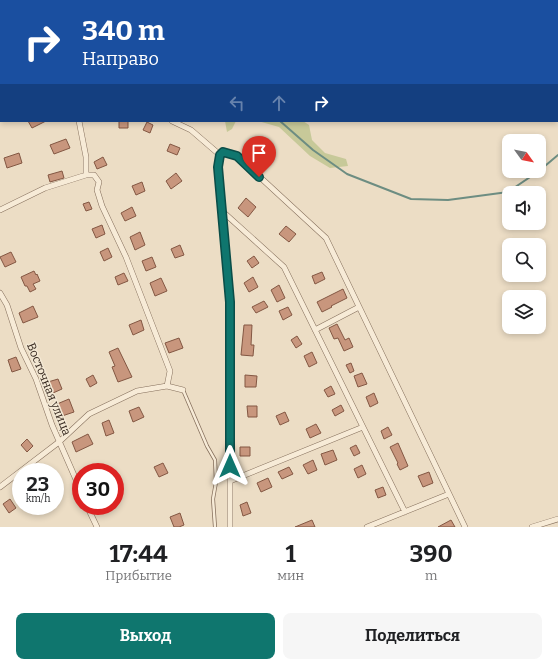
<!DOCTYPE html>
<html lang="ru">
<meta charset="utf-8">
<style>
body{margin:0;font-family:Bitter,serif;background:#f6f6f6;color:#202124;height:100vh;display:flex;flex-direction:column;font-size:15px;white-space:nowrap}
*{box-sizing:border-box;margin:0}
p{font-size:13px;color:#757577}
.icon{flex:none;width:22px;height:22px;fill:none;stroke:currentColor;stroke-width:2;stroke-linecap:round;stroke-linejoin:round}
.map{position:relative;height:527px;overflow:hidden}
.drawer{display:flex;flex-direction:column;background:#fff;flex:1}
.drawer>*{flex:none}
.hud{position:absolute;left:0px;top:0px;width:558px;height:122px;box-shadow:0 2px 6px #0003;background:#1a4fa0;color:#fff;overflow:hidden}
.needle{width:26px;rotate:123deg}
.buttons{position:absolute;left:502px;top:134px;display:grid;gap:8px}
.buttons a{display:grid;place-items:center;width:44px;height:44px;border-radius:8px;background:#fff;box-shadow:0 2px 6px #0003;font-size:20px}
.speed{position:absolute;left:12px;top:463px;display:flex;gap:8px;font-size:20px;font-weight:700;text-align:center}
.speed>*{display:grid;place-content:center;width:52px;height:52px;border-radius:50%;background:#fff;box-shadow:0 2px 6px #0003;line-height:1}
.speed small{font-size:10px;font-weight:400}
.speed .limit{border:6px solid #d22;background:#fff;color:#111}
.pin{position:absolute;display:grid;place-items:center;width:34px;height:34px;color:#fff;margin:-41px -17px;border-radius:50% 50% 50% 0;rotate:-45deg;box-shadow:0 0 4px #0007}
.pin .icon{rotate:45deg}
.me{position:absolute;width:44px;margin:-22px;rotate:0deg;stroke-linejoin:round;filter:drop-shadow(0 0 3px #0008)}
.turn{display:flex;align-items:center;gap:14px;height:84px;padding:0 16px;font-size:18px}
.turn .icon{width:52px;height:52px;stroke-width:2.5}
.turn b{display:block;font-size:28px;line-height:34px}
.lanes{display:flex;align-items:center;height:38px;padding:0 16px;background:#0003;justify-content:center;gap:20px;direction:ltr}
.lanes .off{opacity:.35}
.eta{display:flex;justify-content:space-evenly;align-items:center;height:68px;text-align:center}
.eta b{font-size:24px;font-weight:700;line-height:28px}
.primary-button{display:flex;gap:8px;margin-top:auto;padding:8px 16px}
.primary-button a{flex:1;height:46px;border-radius:8px;background:#0f766e;color:#fff;font-size:16px;font-weight:700;line-height:46px;text-align:center}
.primary-button a+a{background:#f6f6f6;color:#202124}
.map>svg:first-child{display:block}
.green{fill:#c7c999}
.lines{fill:none;stroke-linecap:round;stroke-linejoin:round}
.stream{stroke:#6d8d82;stroke-width:2}
.building{fill:#c8967d;stroke:#835743}
.service-casing{stroke:#856f5c;stroke-width:4}
.minor-casing{stroke:#856f5c;stroke-width:6}
.path{stroke:#856f5c;stroke-width:1;stroke-dasharray:3 2;stroke-linecap:butt}
.service{stroke:#f7ebd7;stroke-width:2.5}
.minor{stroke:#f7ebd7;stroke-width:5}
.route-casing{stroke:#0a4d48;stroke-width:10}
.route{stroke:#0f766e;stroke-width:7}
.labels{text-anchor:middle;dominant-baseline:central;stroke-width:3;stroke-linejoin:round;paint-order:stroke}
.street-label{font-size:12px;fill:#36281f;stroke:#f3e8d4}
</style>
<div class="map">
<svg width="558" height="527" viewBox="0 0 558 527">
<rect width="100%" height="100%" fill="#ecddc5"/>
<!-- green -->
<path class="green" d="M0,0H90L91,1H1V7H0Z
M225,121H236L232,129L227,132Z
M258,121H303L309,125L312,140L325,153L346,159L348,166L330,168L310,156L279,127Z"/>
<g class="lines">
<!-- stream -->
<path class="stream" d="M23,0L26,1
M280,121L313,150L347,174L411,199L448,200L508,192L539,171
M539,171L558,155"/>
</g>
<!-- building -->
<path class="building" d="M28,121H46L32,128Z
M119,121H128V128H119Z
M147,122L153,125L150,133L143,130Z
M66,139L70,148L54,154L50,145Z
M170,144L180,148L177,155L167,151Z
M19,153L22,163L7,168L4,158Z
M103,157L107,165L97,169L94,162Z
M62,171L64,178L50,182L48,175Z
M176,173L182,181L171,189L166,181Z
M142,182L145,191L136,195L132,186Z
M246,198L256,207L248,217L238,208Z
M89,202L92,209L86,211L83,204Z
M132,207L136,216L125,221L121,213Z
M102,225L105,234L96,238L92,229Z
M286,226L296,234L289,242L279,234Z
M140,232L145,245L135,250L130,237Z
M180,245L184,255L175,258L171,249Z
M108,248L112,257L104,261L100,252Z
M11,252L16,262L5,267L0,257Z
M254,256L259,263L252,268L247,261Z
M152,257L156,267L146,271L142,261Z
M34,271L36,275L37,274L40,281L33,284L36,289L30,292L27,286H25L21,277Z
M322,272L325,279L315,284L312,276Z
M124,273L128,281L118,285L115,277Z
M253,277L258,287L249,292L244,283Z
M161,278L167,291L155,296L150,283Z
M279,285L285,298L277,302L271,290Z
M343,289L347,298L331,306L332,307L322,312L317,302Z
M264,301L268,307L256,313L252,307Z
M33,306L38,317L23,323L19,313Z
M288,307L292,315L283,320L279,311Z
M141,320L144,330L133,335L129,325Z
M337,324L345,340L349,338L353,347L344,351L338,338L334,339L329,328Z
M244,325H252L251,345H254L253,356L241,355Z
M297,336L302,344L296,348L291,340Z
M179,338L183,348L169,353L165,343Z
M118,348L132,377L118,382L112,367L115,366L109,352Z
M312,352L317,363L309,367L304,356Z
M16,357L21,369L12,372L8,360Z
M351,363L354,371L350,373L346,365Z
M362,373L367,384L358,387L354,376Z
M93,375L97,383L90,387L86,379Z
M245,375L257,376L256,387H245Z
M58,379L62,389L53,393L48,382Z
M331,386L335,394L328,397L324,390Z
M374,393L378,403L370,407L366,397Z
M69,399L74,412L62,416L57,404Z
M341,405L344,411L335,416L332,410Z
M247,406H257V417H248Z
M139,407L144,417L133,422L129,411Z
M285,412L289,421L280,425L276,416Z
M109,420L114,433L106,436L102,423Z
M316,424L321,433L310,438L306,429Z
M388,427L392,435L384,439L381,431Z
M88,434L93,444L76,452L72,442Z
M27,439L33,446L27,452L21,445Z
M398,443L408,466L400,470L397,464L398,463L390,447Z
M356,445L360,453L354,456L350,448Z
M240,447H250V456H240Z
M333,450L337,460L325,465L321,454Z
M313,460L317,470L308,474L303,465Z
M163,463L168,473L159,477L154,467Z
M362,465L366,474L358,478L354,469Z
M289,467L293,474L282,479L278,472Z
M429,472L433,483L423,487L418,476Z
M268,478L272,487L261,492L257,483Z
M383,487L386,495L378,498L375,490Z
M10,499L16,508L9,513L3,504Z
M247,502L251,513L243,516L240,505Z
M180,513L184,525L179,527H174L170,517Z
M312,520L315,527H295Z
M451,520L455,527H438Z"/>
<g class="lines">
<!-- service casing -->
<g class="service-casing">
<path id="service" d="M183,390L207,446L215,460L216,482L213,499L215,527"/>
</g>
<!-- minor casing -->
<g class="minor-casing">
<path id="minor" d="M79,121L86,157V175
M172,121L191,130L220,155
M0,210L45,188L86,175H94L99,182L97,190L102,206L126,257L170,371L167,386
M222,211L284,267L405,512
M0,293L7,305L21,348L36,379L52,425L81,491
M315,330L359,307
M230,481L363,427
M0,487L59,442L89,414L137,391L167,386L183,390
M87,506L97,527
M230,527V302L218,167L220,155L223,152L237,156L326,238L465,527
M367,527L449,494
M532,527L558,519"/>
</g>
<!-- path -->
<path class="path" d="M439,0L440,1
M557,34H558"/>
<!-- service -->
<use href="#service" class="service"/>
<!-- minor -->
<use href="#minor" class="minor"/>
</g>
<g class="lines">
<!-- route casing -->
<g class="route-casing">
<path id="route" d="M230,466V302L218,167L220,155L223,152L237,156L259,177"/>
</g>
<!-- route -->
<use href="#route" class="route"/>
</g>
<g class="labels">
<!-- street labels -->
<g class="street-label">
<text transform="translate(49 389) rotate(68)">Восточная улица</text>
</g>
</g>
</svg>
<div class="buttons">
<a><svg class="needle" viewBox="-14 -14 28 28"><path d="M0-13l5 13h-10z" fill="#e53935"/><path d="M0 13l5-13h-10z" fill="#757577"/></svg></a>
<a><svg class="icon" aria-label="sound" viewBox="0 0 24 24"><path d="M4 9h4l5-4v14l-5-4H4zM17 9q2 3 0 6"/></svg></a>
<a><svg class="icon" aria-label="search" viewBox="0 0 24 24"><circle cx="10" cy="10" r="6"/><path d="M15 15l6 6"/></svg></a>
<a><svg class="icon" aria-label="layers" viewBox="0 0 24 24"><path d="M12 4l9 5-9 5-9-5zM3 14l9 5 9-5"/></svg></a>
</div>
<div class="speed"><div>23<small>km/h</small></div><div class="limit">30</div></div>
<div class="pin" style="left:259px;top:177px;background:#d93025"><svg class="icon" aria-label="arrive" viewBox="0 0 24 24"><path d="M6 21V4h12l-3 4 3 4H6"/></svg></div>
<svg class="me" style="left:230px;top:466px" viewBox="-20 -20 40 40"><path d="M0-17L14 15 0 8-14 15z" fill="#0f766e" stroke="#fff" stroke-width="4"/></svg>
<div class="hud">
<div class="turn"><svg class="icon" aria-label="right" viewBox="0 0 24 24"><path d="M7 20v-9h11M14 6l5 5-5 5"/></svg><div><b>340 m</b>Направо</div></div>
<div class="lanes"><svg class="icon off" aria-label="left" viewBox="0 0 24 24"><path d="M17 20v-9H6M10 6l-5 5 5 5"/></svg><svg class="icon off" aria-label="ahead" viewBox="0 0 24 24"><path d="M12 20V5M6 11l6-6 6 6"/></svg><svg class="icon" aria-label="right" viewBox="0 0 24 24"><path d="M7 20v-9h11M14 6l5 5-5 5"/></svg></div>
</div>
</div>
<section class="drawer">
<div class="eta">
<div><b>17:44</b><p>Прибытие</p></div>
<div><b>1</b><p>мин</p></div>
<div><b>390</b><p>m</p></div>
</div>
<div class="primary-button"><a>Выход</a><a>Поделиться</a></div>
</section>
